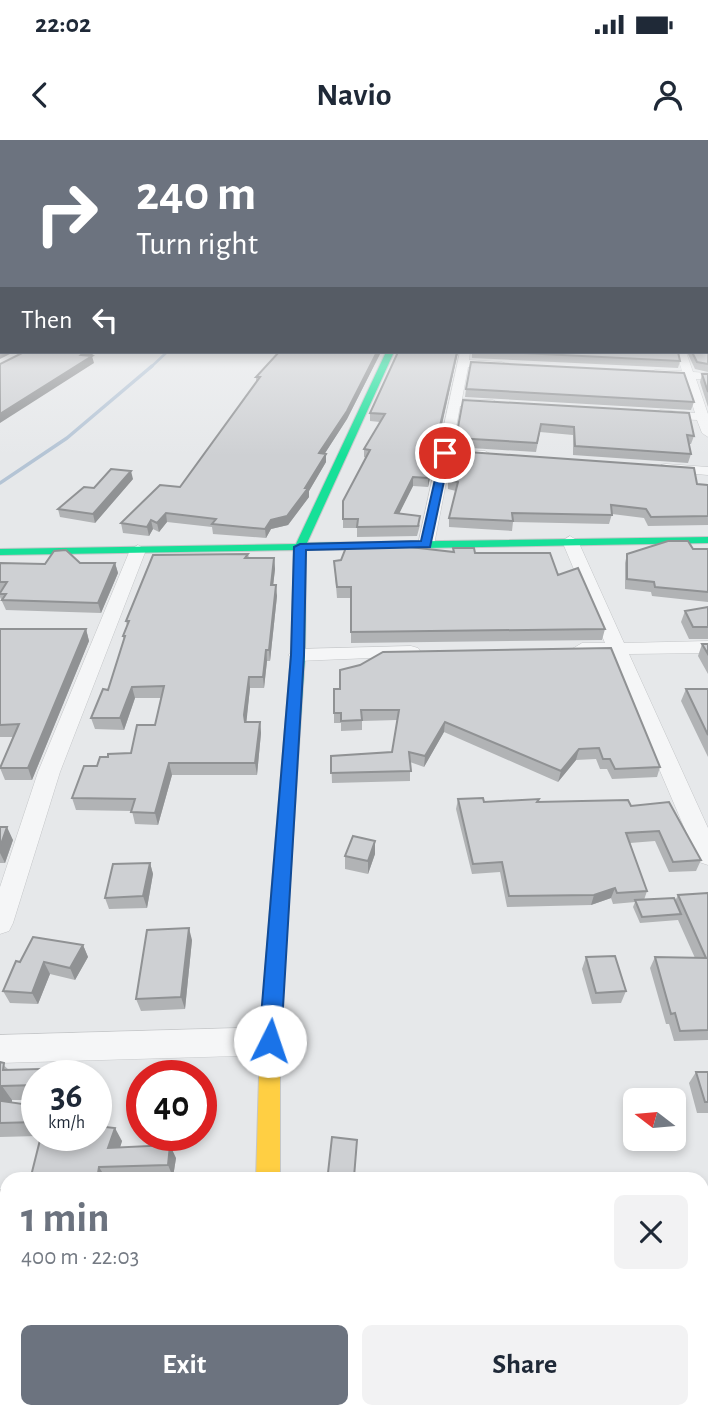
<!DOCTYPE html>
<meta charset="utf-8">
<style>
body{margin:0;font-family:"Alegreya Sans",sans-serif;background:#f2f2f3;color:#1f2937;height:100vh;display:flex;flex-direction:column;font-size:26px;white-space:nowrap}
*{box-sizing:border-box;margin:0}
p{font-size:23px;color:#747a83}
.icon{flex:none;width:38px;height:38px;fill:none;stroke:currentColor;stroke-width:2;stroke-linecap:round;stroke-linejoin:round}
.map{position:relative;flex:1;overflow:hidden}
.details{position:absolute;left:0px;top:1032px;width:709px;height:247px;display:flex;flex-direction:column;background:#fff;border-radius:21px 21px 0 0;box-shadow:0 4px 10px #0003}
.details>*{flex:none}
.top-card{position:absolute;left:0px;top:0px;width:709px;height:214px;box-shadow:0 4px 10px #0003;background:#6c737f;color:#fff;overflow:hidden}
.needle{width:46px;rotate:286deg}
.buttons{position:absolute;left:623px;top:948px;display:grid;gap:14px}
.buttons a{display:grid;place-items:center;width:63px;height:63px;border-radius:10px;background:#fff;box-shadow:0 4px 10px #0003;font-size:35px}
.speed{position:absolute;left:21px;top:920px;display:flex;gap:14px;font-size:35px;font-weight:700;text-align:center}
.speed>*{display:grid;place-content:center;width:91px;height:91px;border-radius:50%;background:#fff;box-shadow:0 4px 10px #0003;line-height:1}
.speed small{font-size:18px;font-weight:400}
.speed .limit{border:10px solid #d22;background:#fff;color:#111}
.pin{position:absolute;display:grid;place-items:center;width:60px;height:60px;color:#fff;margin:-30px;border:4px solid #fff;border-radius:50%;box-shadow:0 2px 7px #0007}
.me{position:absolute;width:77px;margin:-38px;rotate:4deg;stroke-linejoin:round;filter:drop-shadow(0 0 5px #0008)}
.turn{display:flex;align-items:center;gap:24px;height:147px;padding:0 21px;font-size:32px}
.turn .icon{width:91px;height:91px;stroke-width:2.5}
.turn b{display:block;font-size:49px;line-height:60px}
.then{display:flex;align-items:center;height:66px;padding:0 21px;background:#0003;gap:14px;font-size:26px}
.round{display:grid;place-items:center;flex:none;width:74px;height:74px;border-radius:10px;background:#f2f2f3}
.summary{display:flex;align-items:center;justify-content:space-between;height:119px;padding:0 21px}
h1{font-size:42px;font-weight:700;line-height:52px;color:#6c737f}
.action{display:flex;gap:14px;margin-top:auto;padding:14px 21px}
.action a{flex:1;height:80px;border-radius:10px;background:#6c737f;color:#fff;font-size:28px;font-weight:700;line-height:80px;text-align:center}
.action a+a{background:#f2f2f3;color:#1f2937}
.status{display:flex;justify-content:space-between;align-items:center;height:49px;padding:0 35px;background:#fff;direction:ltr}
.status svg{height:19px;fill:currentColor}
header{display:flex;justify-content:space-between;align-items:center;height:91px;padding:0 21px;background:#fff;font-size:32px;font-weight:700}
.map>svg:first-child{display:block}
.lines{fill:none;stroke-linecap:round;stroke-linejoin:round}
.stream-far1{stroke:#b4c4d5;stroke-width:2.5}
.stream{stroke:#b4c4d5;stroke-width:3.5}
.street-casing{stroke:#c4c6c8;stroke-width:1}
.fast-casing{stroke:#c4c6c8;stroke-width:2}
.slow-casing{stroke:#c4c6c8;stroke-width:2}
.street{fill:#f5f6f7;fill-rule:evenodd}
.fast{fill:#16e098;fill-rule:evenodd}
.slow{fill:#ffcf43;fill-rule:evenodd}
.wall{fill:#b1b3b5}
.shaded-wall{fill:#909294}
.building{fill:#ced0d3;stroke:#909294;stroke-width:2}
.route{fill:#1a73e8;stroke:#114b97;stroke-width:2}
</style>
<div class="status"><b>22:02</b><svg viewBox="0 0 49 12"><path d="M0 12V9h3v3zM5 12V6h3v6zM10 12V3h3v9zM15 12V0h3v12zM26 1h20v11H26zM47 4h2v5h-2z"/></svg></div>
<header><svg class="icon" aria-label="back" viewBox="0 0 24 24"><path d="M15 5l-7 7 7 7"/></svg>Navio<svg class="icon" aria-label="person" viewBox="0 0 24 24"><circle cx="12" cy="8" r="4"/><path d="M4 21q1-7 8-7t8 7"/></svg></header>
<div class="map">
<svg width="708" height="1279" viewBox="0 0 708 1279">
<rect width="100%" height="100%" fill="#e6e8ea"/>
<g class="lines">
<!-- stream-far1 -->
<path class="stream-far1" d="M150,228L167,212"/>
<!-- stream -->
<path class="stream" d="M0,343L67,298L152,226"/>
<!-- street casing -->
<g class="street-casing">
<path id="street" d="M707,137H708V142H707Z
M460,212H470L469,220L502,222L508,225L502,228L468,227L462,259L493,260L499,264L493,268L460,266L452,309L485,311L492,315L485,319L451,317L434,405L426,410L418,405Z
M676,212H686L693,232L708,233V239H696L708,274V297L702,293L697,280L660,278L654,274L660,270L695,273L684,238L655,236L649,233L655,230L682,231Z
M666,324L708,327V335L661,331V325Z
M570,396L578,401L624,503L708,501V513L629,514L708,688V725L699,722L696,715L610,514L582,515L572,509L582,503H605L562,401Z
M138,405L146,410L60,632L13,783L9,791L0,794V747L38,632L130,410Z
M411,506L418,508L421,512L418,516L298,521L288,515L298,509Z
M270,887L281,891L285,901L281,911L270,915L0,923V895Z
M702,1217H708V1257H702Z
M246,1272H286V1279H246Z"/>
</g>
<!-- fast casing -->
<g class="fast-casing">
<path id="fast" d="M386,212H394L307,403L708,397V403L306,410L305,515L290,743L287,748L281,750L275,748L272,743L291,515L294,410L0,415V409L296,404Z"/>
</g>
<!-- slow casing -->
<g class="slow-casing">
<path id="slow" d="M281,736L287,738L290,743L280,901V1040H256L260,901L272,743L275,738Z"/>
</g>
<!-- street -->
<use href="#street" class="street"/>
<!-- fast -->
<use href="#fast" class="fast"/>
<!-- slow -->
<use href="#slow" class="slow"/>
</g>
<!-- wall -->
<path class="wall" d="M708,197V232L695,229L687,212H707Z
M279,212H381L347,279L325,313L326,322L309,351V357L288,385L271,389L266,398L213,394L212,387L167,382L159,392L153,389L149,396L123,393L121,383L180,347L256,242V237Z
M458,212L428,347L413,346L399,373L420,385L417,396L357,397V388H343V361L366,318L364,317V309L380,282L370,281V273Z
M472,212H678L680,221L678,228L472,218Z
M702,234H708V267L700,242Z
M466,249L694,262L691,270L465,257Z
M463,260L694,296L691,304H689L691,314L688,323L573,315V295L540,292L536,312L455,307Z
M133,339L95,383L60,377L58,369L94,348Z
M448,340L708,345V385L648,386L644,378L612,374L609,384L513,382L512,391L449,387V378L456,351L448,349Z
M410,404V407L453,412V408L558,435L605,489L602,500L351,503V458H337L334,421L341,420Z
M693,409H708V462L652,456L651,452L625,449V423L627,414Z
M248,414L249,418H274L275,429L273,445L277,456L270,521H267L264,548H250L246,582H260L261,593L257,635H172L158,685L135,684L132,671L76,670L72,658L97,626L108,617L131,613L155,585L162,558H135L124,590L95,589L91,578L108,550L124,501L123,496L127,486L126,481Z
M0,423L45,424L115,423L118,433L101,473L6,470L0,457Z
M708,467V499H689L681,482L685,471Z
M0,489H86L89,501L32,640H5L0,628L13,597H0Z
M702,504H708V534L698,516Z
M340,530L660,627L657,637L612,639L607,629H600L596,619L576,620L558,642L444,592L424,627L410,622V641L332,643L331,616L392,612L397,580L362,581V590L341,591V583H334V573L340,549Z
M686,549H708V617L681,561Z
M458,659L484,662L539,659L538,662L631,666L701,720L696,731L669,732L655,701L630,703L647,751L644,760L675,761L678,755L708,753V900L674,901L669,884H666L650,828L655,817L695,818L678,780L640,783L633,767L635,762L613,764L611,758L591,765L507,767L500,732L472,734L456,669Z
M0,687L13,700L5,723H0Z
M375,701V714L368,734L345,729V716Z
M150,723L153,734L147,768L109,769L105,758Z
M192,800L185,869L141,871L136,859Z
M83,805L88,817L75,840L50,834L38,864L10,863L3,851L20,822Z
M586,817L626,851L621,863L592,864L582,829Z
M0,922L9,930L78,928L82,936H37V960H12V962L37,966V996H38L0,997Z
M696,932H708V973H697L689,943Z
M107,987L122,1001L120,1007L176,1018L173,1037L114,1040H30Z
M357,1005L354,1040L328,1038V1033Z
M702,1060H708V1123H702Z
M348,1272H534L535,1279H443V1273L348,1278Z"/>
<!-- shaded-wall -->
<path class="shaded-wall" d="M0,211H2V212H14L0,219Z
M85,212H97L82,221L81,215Z
M377,212H381L347,279L320,321L319,313Z
M457,212H458L428,347V338Z
M92,216L94,223L0,283V274Z
M326,314V322L309,351V357L288,385L271,389L266,398L265,389L271,380L305,348Z
M131,331L133,339L95,383L93,374Z
M413,337V346L395,382V373Z
M166,373L167,382L159,392L157,383Z
M151,380L153,389L149,396L147,387Z
M274,418L275,429L272,456L271,445Z
M115,423L118,433L101,473L98,463Z
M276,445L277,456L270,521L269,510Z
M86,489L89,501L32,640L28,628Z
M266,510L267,521L264,548L263,537Z
M249,537L250,548L246,586L244,575Z
M132,547L135,558L124,590L120,578Z
M260,582L261,593L257,635L255,623Z
M445,582L444,592L424,627L425,616Z
M579,609L576,620L558,642L561,631Z
M169,623L172,635L158,685L155,673Z
M7,687L13,700L5,723L0,713V707Z
M375,701V714L368,734V721Z
M150,723L153,734L147,768L143,756Z
M615,748L611,758L591,765L594,755Z
M189,788L192,800L185,869L181,857Z
M83,805L88,817L75,840L70,828Z
M44,822L50,834L38,864L32,853Z
M78,928L82,936H76Z
M2,946L12,960L11,975L1,961Z
M100,974L107,987L96,986Z
M115,988L122,1001L116,1021L108,1008Z
M170,1005L176,1018L173,1037L168,1025Z
M99,1027L107,1040H97Z
M55,1272H67L66,1279H54Z"/>
<!-- building -->
<path class="building" d="M0,137H2V153H0Z
M707,140L708,141L707,166Z
M0,163H2V178H0Z
M707,168L708,169L707,195Z
M0,188H2V211H0Z
M707,197H708V224L697,222L692,212H707Z
M24,212H85L81,215L92,216L0,274V224Z
M279,212H377L347,271L319,313L326,314L305,348H308L287,376L271,380L265,389L212,384L216,379L166,373L157,383L151,380L147,387L121,383L160,345L180,347L260,237H256Z
M398,212H457L428,338L413,337L395,373L420,376L418,386L357,387L358,379H343V361L370,310L364,309L385,274L370,273Z
M504,212H678L680,221Z
M471,222L684,233L694,262L466,249Z
M702,234H708V252Z
M463,260L689,273L694,296L687,295L691,314L575,306L574,287L541,284L537,303L456,298Z
M454,311L694,328L697,344L708,345V376L651,377L646,369L611,365L612,375L512,373L513,381L449,378L458,342L448,340Z
M111,329L131,331L93,374L58,369L84,347L94,348Z
M668,401H688L693,409H708V452L655,447L654,442L627,439V414Z
M410,404L409,407L454,412L453,408H474L475,413H550L558,435L578,428L605,489L351,492V447H337L334,421L341,420L347,405Z
M66,410L80,423H115L98,463L2,460L6,454H0V453L7,442H0V423L45,424L54,411Z
M248,414L245,418H274L271,445H276L269,510H266L263,537H249L244,575L245,582H260L255,623H169L155,673L131,672L135,659L72,658L84,626H97L100,617H108V614L131,613L137,585H155L164,546L132,547L120,578H91L103,549L108,550L125,496H123L129,481H126L153,415Z
M708,467V487H693L685,471Z
M0,489H86L28,628H0L19,584L0,585Z
M702,504H708V514Z
M611,508L660,627L615,629L610,619H603L599,608L579,609L561,631L445,582L425,616L409,612L411,631L331,633V616L392,612L399,570H361L362,580L341,581V573H334V549H340V530L360,525L383,512Z
M686,549H708V595Z
M483,658L484,662L539,659L537,662L628,660L631,666L669,662L701,720L673,722L659,691L626,693L647,751L617,753L615,748L594,755L509,756L502,722L473,724L458,659Z
M0,687H7L0,707Z
M353,696L375,701L368,721L345,716Z
M150,723L143,756L105,758L113,724Z
M708,753V890L680,891L675,873L671,874L655,817L706,818L678,755Z
M674,758L681,774L642,777L635,760Z
M189,788L181,857L136,859L147,790Z
M33,797L83,805L70,828L44,822L32,853L3,851L16,821L20,822Z
M615,816L626,851L596,853L586,817Z
M0,922L4,923L3,930L78,928L76,936H37V945L2,946L1,961L37,966V982L0,983Z
M696,932H708V962H705Z
M96,973L100,974L96,984Z
M96,986L115,988L108,1008L170,1005L168,1025L99,1027L97,1040H30L41,996H96Z
M332,997L357,1000L354,1037L328,1033Z
M0,1050H7V1272H55L54,1279H0Z
M702,1060H708V1114H702Z
M446,1272H534L535,1279H447Z
M132,1275V1279H59Z"/>
<!-- sky -->
<linearGradient id="sky" x2="0" y2="1"><stop stop-color="#93bae0"/><stop offset="0.43" stop-color="#f4f5f6"/><stop offset="1" stop-color="#f4f5f6" stop-opacity="0"/></linearGradient>
<rect width="708" height="316" fill="url(#sky)"/>
<!-- route -->
<path class="route" d="M445,310L450,313L430,407L306,410L304,515L281,901L277,908L270,911L263,908L259,901L291,515L294,407L300,404L421,401L441,313Z"/>
</svg>
<div class="buttons">
<a><svg class="needle" viewBox="-14 -14 28 28"><path d="M0-13l5 13h-10z" fill="#e53935"/><path d="M0 13l5-13h-10z" fill="#747a83"/></svg></a>
</div>
<div class="speed"><div>36<small>km/h</small></div><div class="limit">40</div></div>
<div class="pin" style="left:445px;top:313px;background:#d93025"><svg class="icon" aria-label="arrive" viewBox="0 0 24 24"><path d="M6 21V4h12l-3 4 3 4H6"/></svg></div>
<svg class="me" style="left:270px;top:901px" viewBox="-20 -20 40 40"><circle r="19" fill="#fff"/><path d="M0-13L10 11 0 6-10 11z" fill="#1a73e8"/></svg>
<div class="top-card">
<div class="turn"><svg class="icon" aria-label="right" viewBox="0 0 24 24"><path d="M7 20v-9h11M14 6l5 5-5 5"/></svg><div><b>240 m</b>Turn right</div></div>
<div class="then">Then<svg class="icon" aria-label="left" viewBox="0 0 24 24"><path d="M17 20v-9H6M10 6l-5 5 5 5"/></svg></div>
</div>
<section class="details">
<div class="summary"><div><h1>1 min</h1><p>400 m · 22:03</p></div><a class="round"><svg class="icon" aria-label="close" viewBox="0 0 24 24"><path d="M6 6l12 12M18 6L6 18"/></svg></a></div>
<div class="action"><a>Exit</a><a>Share</a></div>
</section>
</div>
